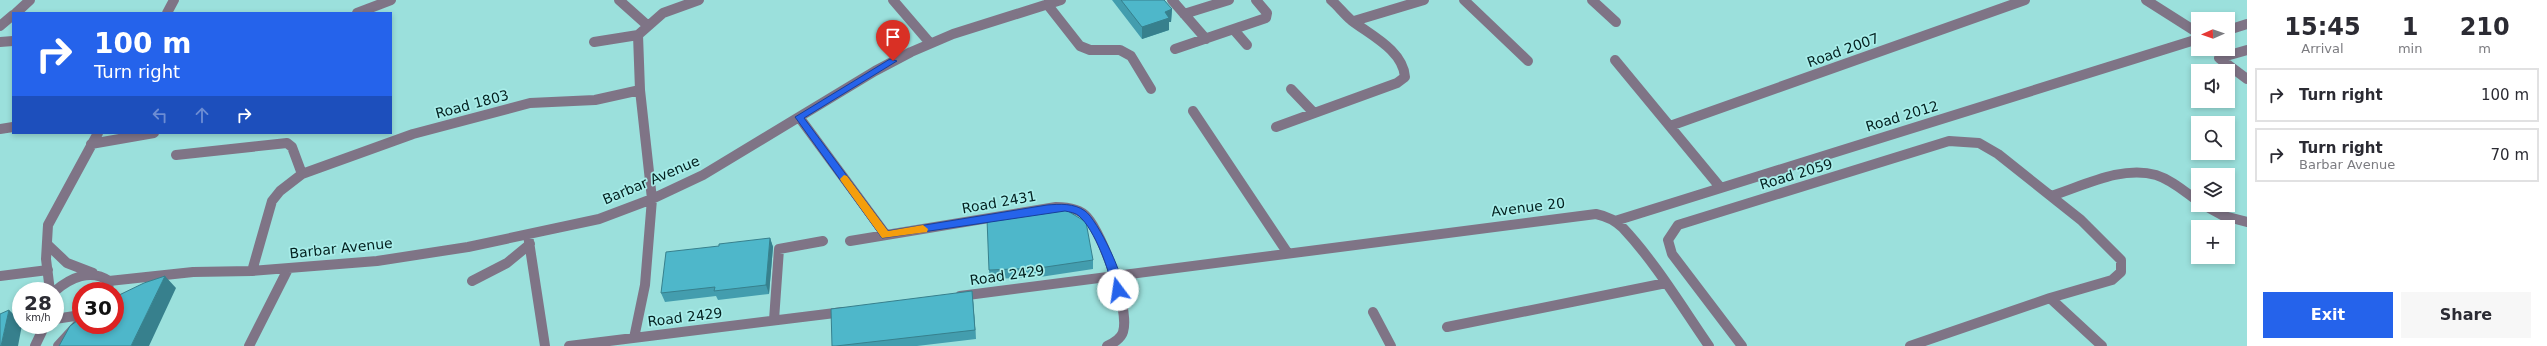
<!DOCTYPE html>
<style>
body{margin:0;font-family:"DejaVu Sans",sans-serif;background:#f7f7f7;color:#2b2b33;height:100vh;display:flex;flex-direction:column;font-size:15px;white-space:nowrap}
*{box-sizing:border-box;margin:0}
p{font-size:13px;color:#7c7c81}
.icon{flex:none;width:22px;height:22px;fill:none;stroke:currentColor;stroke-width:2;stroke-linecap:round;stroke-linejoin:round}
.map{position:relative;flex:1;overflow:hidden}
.side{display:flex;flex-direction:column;background:#fff;width:300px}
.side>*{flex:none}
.top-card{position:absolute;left:12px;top:12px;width:380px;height:122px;border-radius:0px;box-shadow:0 2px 6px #0003;background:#2563eb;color:#fff;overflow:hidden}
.needle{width:26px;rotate:268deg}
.controls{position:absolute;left:2191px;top:12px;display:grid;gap:8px}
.controls a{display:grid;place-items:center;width:44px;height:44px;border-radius:0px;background:#fff;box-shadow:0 2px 6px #0003;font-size:20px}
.speed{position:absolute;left:12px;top:282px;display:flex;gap:8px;font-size:20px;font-weight:700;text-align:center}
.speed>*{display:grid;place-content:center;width:52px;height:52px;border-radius:50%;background:#fff;box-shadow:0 2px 6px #0003;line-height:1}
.speed small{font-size:10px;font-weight:400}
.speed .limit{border:6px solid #d22;background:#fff;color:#111}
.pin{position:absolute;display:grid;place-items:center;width:34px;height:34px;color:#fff;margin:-41px -17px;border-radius:50% 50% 50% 0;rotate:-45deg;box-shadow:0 0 4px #0007}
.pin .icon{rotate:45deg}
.me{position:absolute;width:44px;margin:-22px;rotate:346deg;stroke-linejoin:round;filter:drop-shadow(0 0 3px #0008)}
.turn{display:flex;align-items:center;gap:14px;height:84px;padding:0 16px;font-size:18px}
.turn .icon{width:52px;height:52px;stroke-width:2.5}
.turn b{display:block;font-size:28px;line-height:34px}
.lanes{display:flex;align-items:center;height:38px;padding:0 16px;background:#0003;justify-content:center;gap:20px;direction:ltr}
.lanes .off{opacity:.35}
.eta{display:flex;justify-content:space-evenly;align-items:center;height:68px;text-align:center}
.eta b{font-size:24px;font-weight:600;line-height:28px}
.cta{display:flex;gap:8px;margin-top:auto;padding:8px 16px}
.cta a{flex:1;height:46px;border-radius:0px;background:#2563eb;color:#fff;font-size:16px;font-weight:600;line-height:46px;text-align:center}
.cta a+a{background:#f7f7f7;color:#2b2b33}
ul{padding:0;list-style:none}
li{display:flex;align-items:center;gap:12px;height:54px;margin:0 8px 6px;padding:0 8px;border:2px solid #e1e1e2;border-radius:0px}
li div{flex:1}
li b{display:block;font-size:15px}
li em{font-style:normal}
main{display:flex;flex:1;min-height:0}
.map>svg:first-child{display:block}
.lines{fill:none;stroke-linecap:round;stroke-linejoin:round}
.minor{stroke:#7f7486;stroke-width:10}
.wall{fill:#439dae}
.shaded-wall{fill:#37808d}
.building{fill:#4eb7ca;stroke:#37808d}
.route{fill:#2563eb;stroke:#184099}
.slow{fill:#f59e0b}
.labels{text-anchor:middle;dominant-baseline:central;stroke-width:3.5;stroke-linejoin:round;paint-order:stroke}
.street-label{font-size:14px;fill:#03201f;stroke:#a8ede9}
</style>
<main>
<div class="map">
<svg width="2247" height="346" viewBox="0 0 2247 346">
<rect width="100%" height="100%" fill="#9be0dc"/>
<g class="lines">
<!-- minor -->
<path class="minor" d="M619,0L647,25
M893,0L930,43
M1172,0L1206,39
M1464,0L1528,61
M1592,0L1616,22
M2146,0L2198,33
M1047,4L1080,46L1090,50H1120L1131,56L1151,89
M16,13L30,0
M167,13L174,0
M357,13L391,0
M1184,14L1229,0
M1354,21L1424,0
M0,26L13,15
M1234,30L1247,45
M2228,30L2247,24
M0,42L13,41
M594,42L638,35
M1175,49L1266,18L1267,13L1256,0
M2219,58L2247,79
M2219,58L2247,50
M1615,60L1720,187
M1291,89L1314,113
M1193,111L1287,252
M799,117L886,235
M1670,126L2025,0
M1276,127L1397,83L1405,77C1403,50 1370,35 1351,20C1344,14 1338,6 1331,0
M0,129L13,127
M91,144L154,133
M176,155L287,143L292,147L302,174
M2051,196C2083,186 2122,165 2156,175C2172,180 2185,192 2198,201
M2204,205L2224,216L2247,222
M1615,221L2198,39
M528,235L545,346
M850,241L1056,207C1067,207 1080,209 1087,217C1103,235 1130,310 1123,332C1121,339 1113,343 1107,346
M47,244L67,263L93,273
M252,271L272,201L280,191L302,174L413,134L530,103L595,100L640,90
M0,276L48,270
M109,281L193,272L252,271L377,261L468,247L599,219L652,199L703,175L875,71L911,52L953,34L1061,0
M472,281L507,263L530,244
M50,291L46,259L48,225L98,133
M55,291C70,278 91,268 109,281L108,291
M960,296L1596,214C1606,216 1615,220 1623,228C1655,262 1682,307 1709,346
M2050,298L2102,346
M1373,312L1391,346
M55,319L81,315
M774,320L779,249L823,241
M0,324L21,316
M1447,327L1666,283
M634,338L645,285L652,199L640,90L638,35L663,13L699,0
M35,346L45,325
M58,346L81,321
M249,346L288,269
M569,346L843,312
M1742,346L1672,254L1668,240L1678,225L1949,141L1979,143L1998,154L2081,220L2121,260V272L2112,280L2050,298L1910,346"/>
</g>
<!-- wall -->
<path class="wall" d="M1112,0H1164L1172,9L1171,22H1169V30L1142,39Z
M770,238L773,247L769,294L718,300L716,296L665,302L661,293L719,246Z
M1093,260V269L1040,277L990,279L989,270Z
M972,291L973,300L976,339L917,346H832Z"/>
<!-- shaded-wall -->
<path class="shaded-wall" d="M1172,9L1171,22H1169V30L1142,39V27L1165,12Z
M770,238L773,247L769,294L766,285Z
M165,276L176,288L149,346H131Z
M972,291L973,300L976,339L975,330Z
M9,310L21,321V325H22L18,346H1Z"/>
<!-- building -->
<path class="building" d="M1121,0H1164L1172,9L1165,12L1169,18L1142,27Z
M1066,210L1086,222L1093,260L1039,268L989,270L987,219Z
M770,238L766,285L714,291L715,287L661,293L666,252L719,246V244Z
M165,276L131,346H59L70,326L81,318V325H115V297L144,283Z
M972,291L975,330L836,346H832L831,309Z
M9,310L1,346H0V314Z"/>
<!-- route -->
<path class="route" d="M890,59L897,61L804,118L888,231L1047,205C1060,204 1074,203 1085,211C1097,219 1128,281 1122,293L1118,294L1113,290C1109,270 1095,230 1079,216C1076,213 1070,212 1065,211L882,238L795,117Z"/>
<!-- slow -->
<path class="slow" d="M844,175L847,176L888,231L923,225L928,229L927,232L882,238L841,181L840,179Z"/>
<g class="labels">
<!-- street labels -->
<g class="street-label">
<text transform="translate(1843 50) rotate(-20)">Road 2007</text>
<text transform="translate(472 104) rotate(-15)">Road 1803</text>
<text transform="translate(1902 116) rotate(-17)">Road 2012</text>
<text transform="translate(1796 174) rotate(-17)">Road 2059</text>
<text transform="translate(651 180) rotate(-23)">Barbar Avenue</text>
<text transform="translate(999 202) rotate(-10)">Road 2431</text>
<text transform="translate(1528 207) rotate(-7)">Avenue 20</text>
<text transform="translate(341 248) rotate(-6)">Barbar Avenue</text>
<text transform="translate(1007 275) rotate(-8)">Road 2429</text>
<text transform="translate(685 317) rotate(-7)">Road 2429</text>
</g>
</g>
</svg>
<div class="controls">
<a><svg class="needle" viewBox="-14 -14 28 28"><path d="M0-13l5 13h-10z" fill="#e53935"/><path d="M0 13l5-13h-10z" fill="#7c7c81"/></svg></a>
<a><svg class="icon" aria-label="sound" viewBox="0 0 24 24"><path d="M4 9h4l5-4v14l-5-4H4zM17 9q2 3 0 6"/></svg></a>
<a><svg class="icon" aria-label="search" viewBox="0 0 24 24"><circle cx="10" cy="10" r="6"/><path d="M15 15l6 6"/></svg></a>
<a><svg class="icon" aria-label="layers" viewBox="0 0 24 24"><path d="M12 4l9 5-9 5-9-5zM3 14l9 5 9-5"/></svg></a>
<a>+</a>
</div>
<div class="speed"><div>28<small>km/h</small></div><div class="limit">30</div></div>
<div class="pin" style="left:893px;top:61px;background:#d93025"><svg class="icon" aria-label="arrive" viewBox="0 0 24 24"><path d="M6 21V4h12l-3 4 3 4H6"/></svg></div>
<svg class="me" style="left:1118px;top:290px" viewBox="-20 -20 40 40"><circle r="19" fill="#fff"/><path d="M0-13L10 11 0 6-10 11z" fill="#2563eb"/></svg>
<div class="top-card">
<div class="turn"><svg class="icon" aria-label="right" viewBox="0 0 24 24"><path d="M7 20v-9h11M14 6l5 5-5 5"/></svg><div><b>100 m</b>Turn right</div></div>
<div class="lanes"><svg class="icon off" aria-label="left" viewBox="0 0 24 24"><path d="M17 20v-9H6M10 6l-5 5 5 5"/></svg><svg class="icon off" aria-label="ahead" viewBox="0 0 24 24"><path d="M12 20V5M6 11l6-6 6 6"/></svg><svg class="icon" aria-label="right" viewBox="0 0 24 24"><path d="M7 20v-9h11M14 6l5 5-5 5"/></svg></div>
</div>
</div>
<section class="side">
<div class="eta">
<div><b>15:45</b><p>Arrival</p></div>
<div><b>1</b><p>min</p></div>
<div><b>210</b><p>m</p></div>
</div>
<ul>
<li><svg class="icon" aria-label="right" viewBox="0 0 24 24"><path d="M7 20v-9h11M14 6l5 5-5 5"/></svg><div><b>Turn right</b></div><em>100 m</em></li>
<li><svg class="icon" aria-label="right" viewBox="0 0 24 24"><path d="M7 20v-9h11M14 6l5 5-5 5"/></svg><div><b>Turn right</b><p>Barbar Avenue</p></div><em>70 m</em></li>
</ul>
<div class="cta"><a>Exit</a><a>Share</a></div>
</section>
</main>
